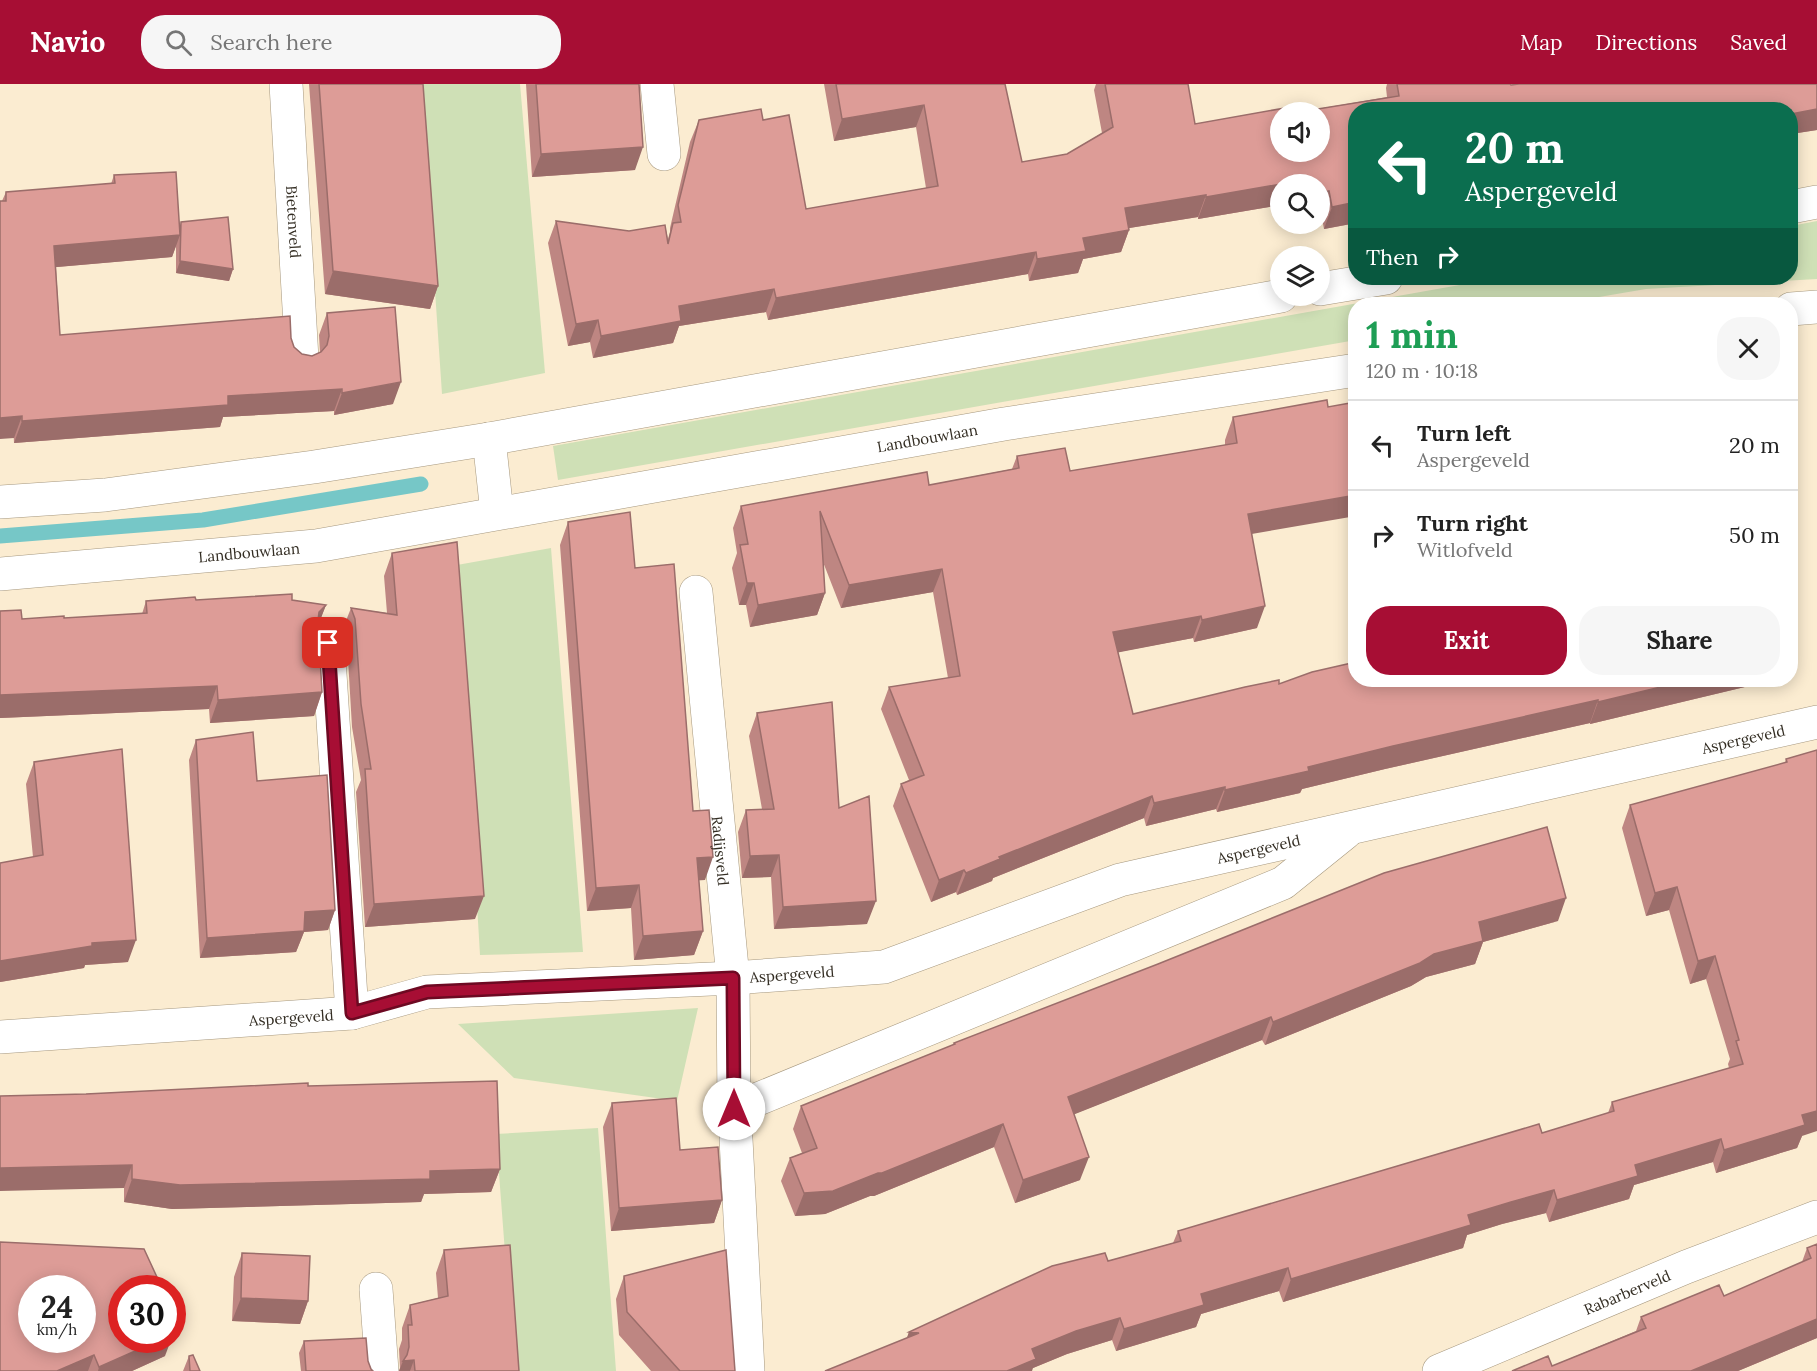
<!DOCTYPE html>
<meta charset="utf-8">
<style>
body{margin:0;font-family:Lora,serif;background:#f6f6f6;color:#222;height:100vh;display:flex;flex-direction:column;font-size:22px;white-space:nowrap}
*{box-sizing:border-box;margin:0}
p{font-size:20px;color:#767676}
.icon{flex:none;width:33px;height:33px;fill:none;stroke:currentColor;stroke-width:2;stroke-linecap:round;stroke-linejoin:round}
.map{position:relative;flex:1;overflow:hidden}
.sheet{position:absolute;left:1348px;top:213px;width:450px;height:390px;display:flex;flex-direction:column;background:#fff;border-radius:24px;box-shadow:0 3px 15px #0003}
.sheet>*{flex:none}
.guide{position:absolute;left:1348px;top:18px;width:450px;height:183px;border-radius:24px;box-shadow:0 3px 15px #0003;background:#0b6e4f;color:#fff;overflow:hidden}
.fabs{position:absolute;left:1270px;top:18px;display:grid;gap:12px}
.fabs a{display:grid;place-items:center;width:60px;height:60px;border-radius:50%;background:#fff;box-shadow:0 3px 15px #0003;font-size:30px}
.speed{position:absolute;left:18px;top:1191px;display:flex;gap:12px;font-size:30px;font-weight:700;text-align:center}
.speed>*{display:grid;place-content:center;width:78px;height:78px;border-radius:50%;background:#fff;box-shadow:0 3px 15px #0003;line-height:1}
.speed small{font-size:15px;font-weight:400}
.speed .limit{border:9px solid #d22;background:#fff;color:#111}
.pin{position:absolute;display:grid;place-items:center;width:51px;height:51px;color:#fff;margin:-26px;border-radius:12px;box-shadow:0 3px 9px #0006}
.me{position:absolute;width:66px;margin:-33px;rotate:0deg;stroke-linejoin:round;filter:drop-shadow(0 0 4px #0008)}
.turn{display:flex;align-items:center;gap:21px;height:126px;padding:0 18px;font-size:27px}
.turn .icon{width:78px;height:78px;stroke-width:2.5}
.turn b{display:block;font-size:42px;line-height:51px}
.then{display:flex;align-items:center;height:57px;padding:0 18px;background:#0003;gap:12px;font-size:22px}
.round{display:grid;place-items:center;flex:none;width:63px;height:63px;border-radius:24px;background:#f6f6f6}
.summary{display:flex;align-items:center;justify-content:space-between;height:102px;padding:0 18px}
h1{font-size:36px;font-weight:700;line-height:45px;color:#1e9e55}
.primary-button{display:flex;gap:12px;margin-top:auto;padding:12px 18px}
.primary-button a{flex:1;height:69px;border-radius:24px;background:#a70e34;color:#fff;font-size:24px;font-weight:700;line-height:69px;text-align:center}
.primary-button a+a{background:#f6f6f6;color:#222}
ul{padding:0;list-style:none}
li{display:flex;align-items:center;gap:18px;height:90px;padding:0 18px;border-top:2px solid #e0e0e0}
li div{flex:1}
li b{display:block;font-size:22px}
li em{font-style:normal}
header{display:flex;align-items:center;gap:36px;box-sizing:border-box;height:84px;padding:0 30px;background:#a70e34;color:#fff}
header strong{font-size:28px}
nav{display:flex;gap:33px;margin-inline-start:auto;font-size:21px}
.search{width:420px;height:54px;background:#f6f6f6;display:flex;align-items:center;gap:15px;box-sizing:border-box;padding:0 21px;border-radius:24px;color:#767676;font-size:22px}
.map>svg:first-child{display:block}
.green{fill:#cfe0b6}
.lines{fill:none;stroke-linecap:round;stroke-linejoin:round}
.stream{stroke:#76c7c7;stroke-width:15}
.minor-casing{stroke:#a6987f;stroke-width:34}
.minor{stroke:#fff;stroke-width:33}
.wall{fill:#be8682}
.shaded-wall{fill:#9b6d6a}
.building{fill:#dd9c97;stroke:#9b6d6a;stroke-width:1.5;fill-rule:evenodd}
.route-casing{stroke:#6d0922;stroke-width:15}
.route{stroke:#a70e34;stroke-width:10}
.labels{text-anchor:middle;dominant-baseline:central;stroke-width:6;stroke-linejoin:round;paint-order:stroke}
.street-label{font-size:15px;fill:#332d23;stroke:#fefbf5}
</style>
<header>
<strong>Navio</strong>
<div class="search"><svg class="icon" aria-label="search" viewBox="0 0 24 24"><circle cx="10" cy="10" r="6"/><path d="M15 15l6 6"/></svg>Search here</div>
<nav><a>Map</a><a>Directions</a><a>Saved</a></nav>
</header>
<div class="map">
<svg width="1817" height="1287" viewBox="0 0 1817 1287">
<rect width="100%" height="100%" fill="#fbecd1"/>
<!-- green -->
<path class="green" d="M421,0H520L545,289L442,310Z
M1817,137V195L1646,205L1558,220H1356V256L558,396L553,362L1499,194H1791V142Z
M551,464L583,868L480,871L457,481Z
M698,924L677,1017L514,994L458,940Z
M598,1044L616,1287H514L496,1050Z"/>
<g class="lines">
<!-- stream -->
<path class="stream" d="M0,452L203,436L421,400"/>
<!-- minor casing -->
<g class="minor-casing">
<g id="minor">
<path id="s1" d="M286,0L302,275"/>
<path d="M657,0L664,70"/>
<path d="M1791,123L1817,118"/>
<path d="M1320,205L1386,194"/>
<path d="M1791,225L1817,223"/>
<path d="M489,355L497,429"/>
<path d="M0,418L105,411L314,383L489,355L1281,212"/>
<path id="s2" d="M0,490L316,462L1004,340L1356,286"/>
<path id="s3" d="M696,508L733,894L734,1025L1283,799L1345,749"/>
<path d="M328,559L352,929"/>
<path id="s4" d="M0,953L352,929L427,908L733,894L884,883L1120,796L1817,638"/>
<path d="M736,1055L748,1287"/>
<path d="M376,1205L382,1287"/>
<path id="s5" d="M1439,1287L1686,1183L1817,1133"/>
</g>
</g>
<!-- minor -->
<use href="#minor" class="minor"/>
</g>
<!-- wall -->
<path class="wall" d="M309,0H423L438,202L430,225L325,210Z
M526,0H639L635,86L532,93Z
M824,0H1005L1022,78L1067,70L1102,49L1094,6L1096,0H1188L1195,40L1296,22L1297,28H1281V68H1320V28H1299L1387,13L1386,4L1387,0H1510L1511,1L1519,0H1817V46L1791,50V26H1356V139L1324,145L1321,129H1320V100H1281V121L1198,135V133L1129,144V146L1121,168L1083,175L1078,189L1029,197L1028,190L768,236L766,228L679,242L673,259L593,274L590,258L568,262L548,159L556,137L629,147L665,141L668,155L670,148V144L690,58L699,36L761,25L763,36L789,31L806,125L926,104L916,43L834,57Z
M114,91L180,142L181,138L233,185L229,197L176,189V162L172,173L56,183L60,251L291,254L294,263L302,270L312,272L320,268L319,251L327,229L393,320L334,331V327L223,333L220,343L14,359L2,117L6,108L111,100Z
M1233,333L1252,450L1257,544L1194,558L1193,554L1118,568L1133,630L1279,600L1774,596L1590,640V639L1385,685L1302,705L1300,709L1217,728L1216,725L1146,742L1144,734L993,794L992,797L957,811L956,808L931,818L893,722L901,700L909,696L881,625L889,603L948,594L933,508L841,524L823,478L825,509L817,531L750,543L746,521H739L732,484L737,469L733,444L741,422L929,401L1012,385L1017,372L1070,387L1225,361V356Z
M568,438L635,484L693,727L705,796H699L703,847L694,871L634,876L631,824L587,827L560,461Z
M392,469L475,835L365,843L356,708L361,696L352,643L347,558L342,547L351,524L387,529L384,492Z
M292,516L326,521L318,541L322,608L314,632L210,639L209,625L0,634V527L22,535L64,534L142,530L146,517Z
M757,629L839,724L867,840L774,845L771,793L742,794L738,748L746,726L762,725L749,652Z
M196,656L257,697L335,826L328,846L304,848L296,868L200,874L189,676Z
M1817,666L1802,1052L1797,1064L1716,1089L1713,1078L1634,1101L1629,1115L1549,1138L1546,1129L1502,1140L1467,1151L1463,1164L1283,1218L1279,1207L1201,1230L1196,1243L1116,1267L1112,1256L1067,1270L1033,1284L907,1254L909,1248L1108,1177L1173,1159L1178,1147L1542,1049L1608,1029L1612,1018L1729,984L1728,980L1730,975L1706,895L1690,900L1669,826L1646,832L1622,744L1630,721L1785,679L1786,675Z
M34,678L128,878L85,881L84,884L0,898V779L33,773L26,700Z
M1558,837L1483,858L1475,880L1426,893L1411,902L1265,961L1262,956L1074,1030L1080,1096L1015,1119L994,1063L874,1112H870L825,1130L795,1132L781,1097L790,1074L802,1069L793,1045L801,1022L953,961L954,959Z
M308,1002L500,1085L491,1108L424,1110L421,1118L172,1125L124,1118V1104L86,1010Z
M612,1019L680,1066L722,1116L714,1139L611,1147L603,1043Z
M0,1158L165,1272L132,1287H0Z
M1817,1160V1254L1738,1287H1512L1552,1282L1636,1247L1641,1233L1724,1212L1802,1178L1807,1164Z
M444,1166L519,1287H399L400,1284L399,1265L402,1256V1244L410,1221L438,1214L436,1189Z
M242,1169L308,1217L300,1240L232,1237L234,1193Z
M624,1192L735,1287H651L619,1251L616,1215Z
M304,1257L368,1277L371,1285L373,1287H301L299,1269Z
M189,1272L200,1287H183Z"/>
<!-- shaded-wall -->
<path class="shaded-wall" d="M924,21L916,43L834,57L842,35Z
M1817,25V46L1791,50V30Z
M643,63L635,86L532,93L541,70Z
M1304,96L1302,100H1281V121L1198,135L1206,113Z
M1329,107L1321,129H1320V109Z
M1206,111L1198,133L1117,146L1125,124Z
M1356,118V139L1324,145L1332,123Z
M1129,146L1121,168L1083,175L1078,189L1029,197L1037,175L1083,154Z
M180,151L172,173L46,184L54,162Z
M1036,168L1028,190L768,236L776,214Z
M180,177L233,185L229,197L176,189Z
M333,187L438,202L430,225L325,210Z
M774,205L766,228L679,242L673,259L593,274L601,252L679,222Z
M598,236L590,258L568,262L576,240Z
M401,298L393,320L334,331L342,309Z
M342,305L334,327L223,333L220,343L14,359L22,337L228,312Z
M22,332L14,354L0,355V334Z
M1356,411V432L1240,452L1248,430Z
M942,485L933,508L841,524L849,501Z
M747,499H754L746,521H739Z
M825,509L817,531L750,543L758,521Z
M326,521L317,544L319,528Z
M1265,522L1257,544L1194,558L1202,536Z
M1201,532L1193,554L1105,571L1113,548Z
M1690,596H1774L1590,640L1598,618Z
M217,602L209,625L0,634V611Z
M322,608L314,632L210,639L218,616Z
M1598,616L1590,639L1385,685L1302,705L1300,709L1217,728L1225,706L1308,683L1393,662Z
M1225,703L1216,725L1146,742L1154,719Z
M1152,712L1144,734L993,794L992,797L957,811L966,789L999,773Z
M779,771L771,793L742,794L750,772Z
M713,773L705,796L688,797L697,774Z
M964,786L956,808L931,818L939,796Z
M639,801L631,824L587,827L596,804Z
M1677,803L1669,826L1646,832L1655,809Z
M484,812L475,835L365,843L374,820Z
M1566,814L1558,837L1483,858L1475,880L1426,893L1411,902L1265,961L1273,938L1479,838Z
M876,817L867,840L774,845L783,823Z
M335,826L328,846L304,848L296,868L200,874L207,854L305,828Z
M703,847L694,871L634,876L643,852Z
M136,856L128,878L85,881L84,884L0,898V877L92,859Z
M1715,872L1706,895L1690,900L1698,877Z
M1271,933L1262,956L1060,1036L1068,1013Z
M1817,1027V1047L1802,1052L1797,1064L1716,1089L1724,1066L1802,1031Z
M1003,1040L994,1063L874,1112H870L825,1130L795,1132L804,1109Z
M1721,1055L1713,1078L1634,1101L1629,1115L1549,1138L1557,1116L1635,1081Z
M1089,1073L1080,1096L1015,1119L1023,1096Z
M132,1081L124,1104L0,1107V1084Z
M500,1085L491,1108L424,1110L421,1118L172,1125L124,1118L132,1095Z
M1554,1106L1546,1129L1502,1140L1467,1151L1463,1164L1283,1218L1291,1195L1468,1131L1511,1118Z
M722,1116L714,1139L611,1147L619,1124Z
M1288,1184L1279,1207L1201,1230L1196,1243L1116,1267L1124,1245L1201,1210Z
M241,1214L308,1217L300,1240L232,1237Z
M1120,1234L1112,1256L1067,1270L1033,1284L1032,1287H1007L1032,1265L1076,1247Z
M1817,1235V1254L1738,1287H1691Z
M909,1248L919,1249L901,1271Z
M160,1256H171L165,1272L132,1287H98L99,1283Z
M94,1271L88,1287H57Z
M414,1276L410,1287H399L403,1277Z"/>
<!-- building -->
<path class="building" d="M319,0H423L438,202L333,187Z
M536,0H639L643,63L541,70Z
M836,0H1005L1022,78L1067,70L1113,43L1105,0H1188L1195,40L1296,22L1297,28H1281V68H1320V28H1299L1399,12L1397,0H1510L1511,1L1519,0H1817V25L1791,30V26H1356V118L1332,123L1329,107L1320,109V100H1305L1304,96L1206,113V111L1125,124L1129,146L1083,154L1086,167L1037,175L1036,168L776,214L774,205L679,222L681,237L601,252L598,236L576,240L556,137L629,147L665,141L668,160L673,139L681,138L678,121L699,36L761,25L763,36L789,31L806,125L938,102L924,21L842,35Z
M176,88L180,151L54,162L60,251L290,232L291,254L294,263L302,270L312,272L321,268L327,261L329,252L327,229L395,223L401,298L342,309V305L228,312V321L22,337V332L0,334V117H6V108L115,99L114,91Z
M228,133L233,185L180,177L181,138Z
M1327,316L1328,323L1356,318V411L1248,430L1265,522L1202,536L1201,532L1113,548L1133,630L1245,603L1279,596V600L1312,588L1356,578V596H1690L1598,618V616L1393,662L1308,683L1309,687L1225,706V703L1154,719L1152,712L999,773L1000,775L966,789L964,786L939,796L901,700L924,691L889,603L960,592L942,485L849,501L820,427L825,509L758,521L754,499H747L740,461L748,460L741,422L927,388L929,401L1019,384L1017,372L1065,364L1070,387L1237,359L1233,333Z
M630,428L635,484L674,480L693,727L709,726L713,773L697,774L703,847L643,852L639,801L596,804L568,438Z
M457,458L484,812L374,820L365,685H371L361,620L355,535L351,524L397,531L392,469Z
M1791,506L1793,517L1791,518Z
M292,510V516L326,521L319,528L318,537L322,608L218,616L217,602L0,611V527L21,526L22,535L64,532V534L147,529L146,517L195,513L196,516Z
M832,618L839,724L869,712L876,817L783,823L779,771L750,772L746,726L774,725L757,629Z
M253,648L257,697L327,691L335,826L305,828L304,847L207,854L196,656Z
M122,665L136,856L92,859V862L0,877V779L43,771L34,678Z
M1817,666V1027L1802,1031L1805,1041L1724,1066L1721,1055L1635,1081L1638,1092L1557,1116L1554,1106L1511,1118L1468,1131L1471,1141L1291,1195L1288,1184L1201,1210L1204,1221L1124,1245L1120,1234L1076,1247L1032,1265L1036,1275L1007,1287H825L919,1249L909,1248L1052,1182L1105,1169L1108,1177L1181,1157L1178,1147L1539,1040L1542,1049L1614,1027L1612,1018L1743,980L1736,957L1739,956L1715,872L1698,877L1677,803L1655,809L1630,721L1787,678L1786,675Z
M1547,743L1566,814L1479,838L1483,857L1434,870L1420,879L1273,938L1271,933L1068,1013L1089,1073L1023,1096L1003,1040L882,1089H878L833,1107L804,1109L790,1074L817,1064L801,1022L955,960L954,959L1158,880L1384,789Z
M497,997L500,1085L430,1087V1095L180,1101L132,1095V1081L0,1084V1012L86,1010L308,999V1002Z
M676,1014L680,1066L718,1063L722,1116L619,1124L612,1019Z
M0,1158L144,1165L162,1204H122V1256H160L99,1283L94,1271L57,1287H0ZM32,1204H82V1256H32Z
M1817,1160V1235L1691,1287H1512L1548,1272L1552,1282L1646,1244L1641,1233L1719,1201L1724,1212L1811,1174L1807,1164Z
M510,1161L519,1287H415L414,1276L403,1277L407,1271L409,1263L408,1241H412L410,1221L448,1212L444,1166Z
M726,1166L735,1287H680L627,1228L624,1192Z
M242,1169L310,1172L308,1217L241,1214Z
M366,1254L368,1277L371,1285L373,1287H306L304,1257Z
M193,1271L200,1287H190L189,1272Z"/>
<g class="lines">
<!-- route casing -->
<g class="route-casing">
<path id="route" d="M328,559L352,929L427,908L733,894L734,1025"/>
</g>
<!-- route -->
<use href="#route" class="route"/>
</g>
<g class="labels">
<!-- street labels -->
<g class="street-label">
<text stroke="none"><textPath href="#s1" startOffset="138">Bietenveld</textPath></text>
<text stroke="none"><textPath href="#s2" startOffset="938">Landbouwlaan</textPath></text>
<text stroke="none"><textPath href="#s2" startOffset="250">Landbouwlaan</textPath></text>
<text stroke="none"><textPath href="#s4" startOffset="1779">Aspergeveld</textPath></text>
<text stroke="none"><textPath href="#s4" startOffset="1282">Aspergeveld</textPath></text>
<text stroke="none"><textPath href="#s3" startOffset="260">Radijsveld</textPath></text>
<text stroke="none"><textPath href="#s4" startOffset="796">Aspergeveld</textPath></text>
<text stroke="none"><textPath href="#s4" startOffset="292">Aspergeveld</textPath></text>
<text stroke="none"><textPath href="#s5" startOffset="204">Rabarberveld</textPath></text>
</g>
</g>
</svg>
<div class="fabs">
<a><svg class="icon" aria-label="sound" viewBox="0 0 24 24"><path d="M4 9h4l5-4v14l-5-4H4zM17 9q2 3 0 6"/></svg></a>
<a><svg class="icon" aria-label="search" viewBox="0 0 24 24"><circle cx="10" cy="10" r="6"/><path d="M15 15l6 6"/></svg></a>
<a><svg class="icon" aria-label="layers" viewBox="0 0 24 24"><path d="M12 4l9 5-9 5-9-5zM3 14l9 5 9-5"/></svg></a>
</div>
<div class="speed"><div>24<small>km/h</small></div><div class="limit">30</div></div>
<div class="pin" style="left:328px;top:559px;background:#d93025"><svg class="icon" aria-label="arrive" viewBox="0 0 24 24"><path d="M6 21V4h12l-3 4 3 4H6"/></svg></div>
<svg class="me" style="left:734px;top:1025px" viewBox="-20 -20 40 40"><circle r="19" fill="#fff"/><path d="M0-13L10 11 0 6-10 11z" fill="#a70e34"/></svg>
<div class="guide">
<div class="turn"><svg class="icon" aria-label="left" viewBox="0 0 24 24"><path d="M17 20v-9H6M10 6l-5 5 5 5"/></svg><div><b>20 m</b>Aspergeveld</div></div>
<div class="then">Then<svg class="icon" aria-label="right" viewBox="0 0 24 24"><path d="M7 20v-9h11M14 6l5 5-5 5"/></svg></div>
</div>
<section class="sheet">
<div class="summary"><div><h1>1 min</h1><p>120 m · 10:18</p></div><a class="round"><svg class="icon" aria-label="close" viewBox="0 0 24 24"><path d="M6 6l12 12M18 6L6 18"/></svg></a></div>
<ul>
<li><svg class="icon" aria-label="left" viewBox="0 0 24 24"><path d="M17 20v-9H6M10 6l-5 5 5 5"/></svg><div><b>Turn left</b><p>Aspergeveld</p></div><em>20 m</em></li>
<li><svg class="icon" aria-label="right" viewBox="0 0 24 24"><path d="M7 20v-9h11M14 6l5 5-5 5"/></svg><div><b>Turn right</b><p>Witlofveld</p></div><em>50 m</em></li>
</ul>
<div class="primary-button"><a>Exit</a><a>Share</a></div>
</section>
</div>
